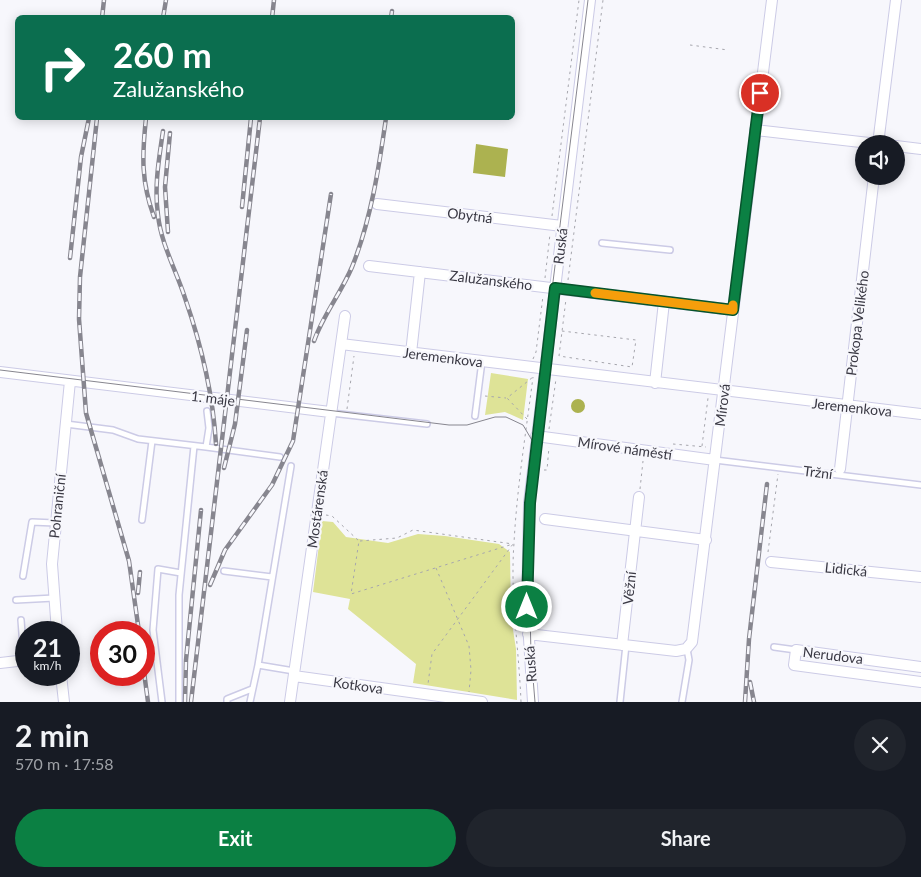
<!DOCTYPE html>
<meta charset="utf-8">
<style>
body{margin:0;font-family:Lato,sans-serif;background:#20242c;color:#f1f3f6;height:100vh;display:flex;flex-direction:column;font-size:19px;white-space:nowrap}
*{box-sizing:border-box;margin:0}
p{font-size:16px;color:#9ea1a6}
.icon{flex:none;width:28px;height:28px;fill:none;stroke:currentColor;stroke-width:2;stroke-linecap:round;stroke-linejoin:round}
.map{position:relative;height:702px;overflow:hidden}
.sheet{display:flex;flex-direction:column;background:#171b24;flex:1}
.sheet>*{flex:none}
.banner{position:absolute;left:15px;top:15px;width:500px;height:105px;border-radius:8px;box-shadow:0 2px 12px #0003;background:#0b6e4f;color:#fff;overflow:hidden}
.fabs{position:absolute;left:855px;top:135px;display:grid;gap:10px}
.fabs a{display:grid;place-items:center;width:50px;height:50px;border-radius:50%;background:#171b24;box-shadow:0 2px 12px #0003;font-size:25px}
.speed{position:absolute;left:15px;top:621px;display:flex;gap:10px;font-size:25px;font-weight:700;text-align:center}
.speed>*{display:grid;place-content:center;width:65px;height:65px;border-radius:50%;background:#171b24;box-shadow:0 2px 12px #0003;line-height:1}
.speed small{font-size:12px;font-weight:400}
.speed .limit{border:8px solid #d22;background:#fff;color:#111}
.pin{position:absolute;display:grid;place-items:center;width:42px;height:42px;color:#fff;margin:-21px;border:2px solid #fff;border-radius:50%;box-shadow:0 1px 5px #0007}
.me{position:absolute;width:55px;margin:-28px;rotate:0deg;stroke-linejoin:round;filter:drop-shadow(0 0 4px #0008)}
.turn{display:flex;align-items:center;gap:18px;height:105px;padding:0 15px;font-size:22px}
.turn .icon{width:65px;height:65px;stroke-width:2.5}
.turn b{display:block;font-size:35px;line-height:42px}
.round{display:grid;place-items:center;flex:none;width:52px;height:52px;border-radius:26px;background:#20242c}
.overview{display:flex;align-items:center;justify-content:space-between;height:85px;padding:0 15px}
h1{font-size:30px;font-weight:700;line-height:38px}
.button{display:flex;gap:10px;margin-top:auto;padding:10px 15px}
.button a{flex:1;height:58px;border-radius:30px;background:#0b8043;color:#fff;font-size:20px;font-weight:700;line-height:58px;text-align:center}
.button a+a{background:#20242c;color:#f1f3f6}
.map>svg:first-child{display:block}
.green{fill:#dee397}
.water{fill:#acb250}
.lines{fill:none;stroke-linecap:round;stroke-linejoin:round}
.lane-casing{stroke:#cccbe6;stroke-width:8}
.street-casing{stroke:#cccbe6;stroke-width:12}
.path{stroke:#a6a6ad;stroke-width:1;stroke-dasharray:2.5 4;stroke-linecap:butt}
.lane{stroke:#fff;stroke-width:5}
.street{stroke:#fff;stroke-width:10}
.tram{stroke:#87868f;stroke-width:1}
.rail-casing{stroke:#87868f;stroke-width:4.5}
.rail{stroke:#f7f7fc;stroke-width:2.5;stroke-dasharray:8;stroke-linecap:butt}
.route-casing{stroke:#07532c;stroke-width:12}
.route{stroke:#0b8043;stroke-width:9}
.slow{stroke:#f59e0b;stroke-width:9}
.labels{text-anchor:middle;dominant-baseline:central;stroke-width:4.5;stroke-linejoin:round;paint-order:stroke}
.street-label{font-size:14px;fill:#393843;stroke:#f7f7fc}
</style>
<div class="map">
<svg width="921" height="702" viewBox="0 0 921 702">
<rect width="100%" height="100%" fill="#f7f7fc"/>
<!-- green -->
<path class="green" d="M491,373L528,379L523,420L505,412L485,415Z
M322,521L333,522L346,537L388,543L418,534L445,536L499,544L510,552L511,617L516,649L517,700L413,683L416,664L348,609L350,599L313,592Z"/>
<!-- water -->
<path class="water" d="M476,144L508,149L505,177L473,173Z
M571 406a7 7 0 1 1 14 0a7 7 0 1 1-14 0Z"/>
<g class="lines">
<!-- lane casing -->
<g class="lane-casing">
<path id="lane" d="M602,243L670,250
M331,413L427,424
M475,416L482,361
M66,424L113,430L138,439L206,447L209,428L207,411
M206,447L280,457
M715,460L921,485
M291,466L258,665L294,671
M142,520L152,441
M224,571L272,577
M23,576L32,522L55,523
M16,600L54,598
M21,620L24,660
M774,647L796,650
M162,702L153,630L158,569L181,573
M179,702V595L194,446
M227,702V699L252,689
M250,702L258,665
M620,702L626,645
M682,702L689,660L687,649"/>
</g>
<!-- street casing -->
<g class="street-casing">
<path id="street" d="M755,130L878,144
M878,144L896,0
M896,146L921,149
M377,204L562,226
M369,266L733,310
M341,344L921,414
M411,353L420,272
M0,372L330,412
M655,383L664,302
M536,436L715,460
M840,469L874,176
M545,519L706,540
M771,562L921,577
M57,632L52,564L70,381
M528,634L676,651L686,649L692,642L772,0
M622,645L639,497
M0,663L26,660
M921,667L796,650L794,665L921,682
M61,675L64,702
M294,676L482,702
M290,702L345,316
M533,702L527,607L529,503L590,0"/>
</g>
<!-- path -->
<path class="path" d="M690,45L728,50
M552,216L579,0
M545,278L550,234
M568,280L603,0
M562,331L636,340L632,367L559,356L566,299
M533,359L536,352L543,296
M485,396L506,398
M347,409L354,356
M527,419L507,398L533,377
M549,429L556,379
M673,444L706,447
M702,446L708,398
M544,470H547L549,447
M640,489L643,461
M326,515L332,516L359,541L351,594L513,544L432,654L428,684
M360,541L397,538L413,530L513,544
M768,552L778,474
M436,568L469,646L471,670L469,692
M521,702C519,649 510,596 514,543C517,487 526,432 533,377"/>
<!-- lane -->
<use href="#lane" class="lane"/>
<!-- street -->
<use href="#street" class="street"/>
<!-- tram -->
<path class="tram" d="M0,370L449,425H467L495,417H506L523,425L533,442L535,457L529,572L531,654L535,702
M533,443L588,0"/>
<!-- rail casing -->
<g class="rail-casing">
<path id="rail" d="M102,18L104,0
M163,18L166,0
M272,18L274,0
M391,18L392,11
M97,118L80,277L79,319L86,413L129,561L139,632
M146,118C142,156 141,181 154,217
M163,131C159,159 154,186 158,215C161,244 176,270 185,298C201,344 213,395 216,444
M242,207L251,118
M168,232L165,187L170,133
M70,258L81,157L89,118
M314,341C323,315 341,293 352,267C371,220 379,167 386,118
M224,468L235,424L247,330
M210,585L225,550L272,485L293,441L331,194
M138,593L140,572
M144,672L148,702
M750,682L754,702
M185,702L186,660L201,510
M191,702L260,118
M745,702L749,639L767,484"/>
</g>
<!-- rail -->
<use href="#rail" class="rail"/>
</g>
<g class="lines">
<!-- route casing -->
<g class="route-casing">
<path id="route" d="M527,607L530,503L555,288L733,310L760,93"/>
</g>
<!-- route -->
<use href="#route" class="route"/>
<!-- slow -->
<path class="slow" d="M595,293L733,310V305"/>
</g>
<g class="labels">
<!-- street labels -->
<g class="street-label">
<text transform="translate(470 215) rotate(7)">Obytná</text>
<text transform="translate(560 246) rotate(-83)">Ruská</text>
<text transform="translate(491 280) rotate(7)">Zalužanského</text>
<text transform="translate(857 323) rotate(-83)">Prokopa Velikého</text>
<text transform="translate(443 357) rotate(7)">Jeremenkova</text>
<text transform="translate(213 398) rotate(7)">1. máje</text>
<text transform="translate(722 405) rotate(-83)">Mírová</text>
<text transform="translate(852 407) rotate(6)">Jeremenkova</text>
<text transform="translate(625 448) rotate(8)">Mírové náměstí</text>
<text transform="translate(818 472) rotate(7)">Tržní</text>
<text transform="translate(57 506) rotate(-84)">Pohraniční</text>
<text transform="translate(317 509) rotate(-82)">Mostárenská</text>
<text transform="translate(846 569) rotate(6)">Lidická</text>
<text transform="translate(629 588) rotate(-84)">Věžní</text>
<text transform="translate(833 655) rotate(7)">Nerudova</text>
<text transform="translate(530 664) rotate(-94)">Ruská</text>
<text transform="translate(358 685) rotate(8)">Kotkova</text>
</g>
</g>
</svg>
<div class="fabs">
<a><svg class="icon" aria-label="sound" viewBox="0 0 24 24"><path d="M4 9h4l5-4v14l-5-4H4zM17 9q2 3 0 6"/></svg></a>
</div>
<div class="speed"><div>21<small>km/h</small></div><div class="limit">30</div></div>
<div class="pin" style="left:760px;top:93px;background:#d93025"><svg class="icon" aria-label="arrive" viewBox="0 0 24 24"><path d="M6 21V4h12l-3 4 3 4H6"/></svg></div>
<svg class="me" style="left:527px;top:607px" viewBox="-20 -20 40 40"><circle r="17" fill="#0b8043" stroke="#fff" stroke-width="3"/><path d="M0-11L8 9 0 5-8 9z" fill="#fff"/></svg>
<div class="banner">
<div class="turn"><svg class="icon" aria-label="right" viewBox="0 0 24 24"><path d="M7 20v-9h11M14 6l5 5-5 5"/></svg><div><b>260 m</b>Zalužanského</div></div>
</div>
</div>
<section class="sheet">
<div class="overview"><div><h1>2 min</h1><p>570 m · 17:58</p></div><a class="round"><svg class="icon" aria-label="close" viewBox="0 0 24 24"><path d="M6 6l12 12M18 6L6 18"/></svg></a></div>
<div class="button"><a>Exit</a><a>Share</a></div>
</section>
